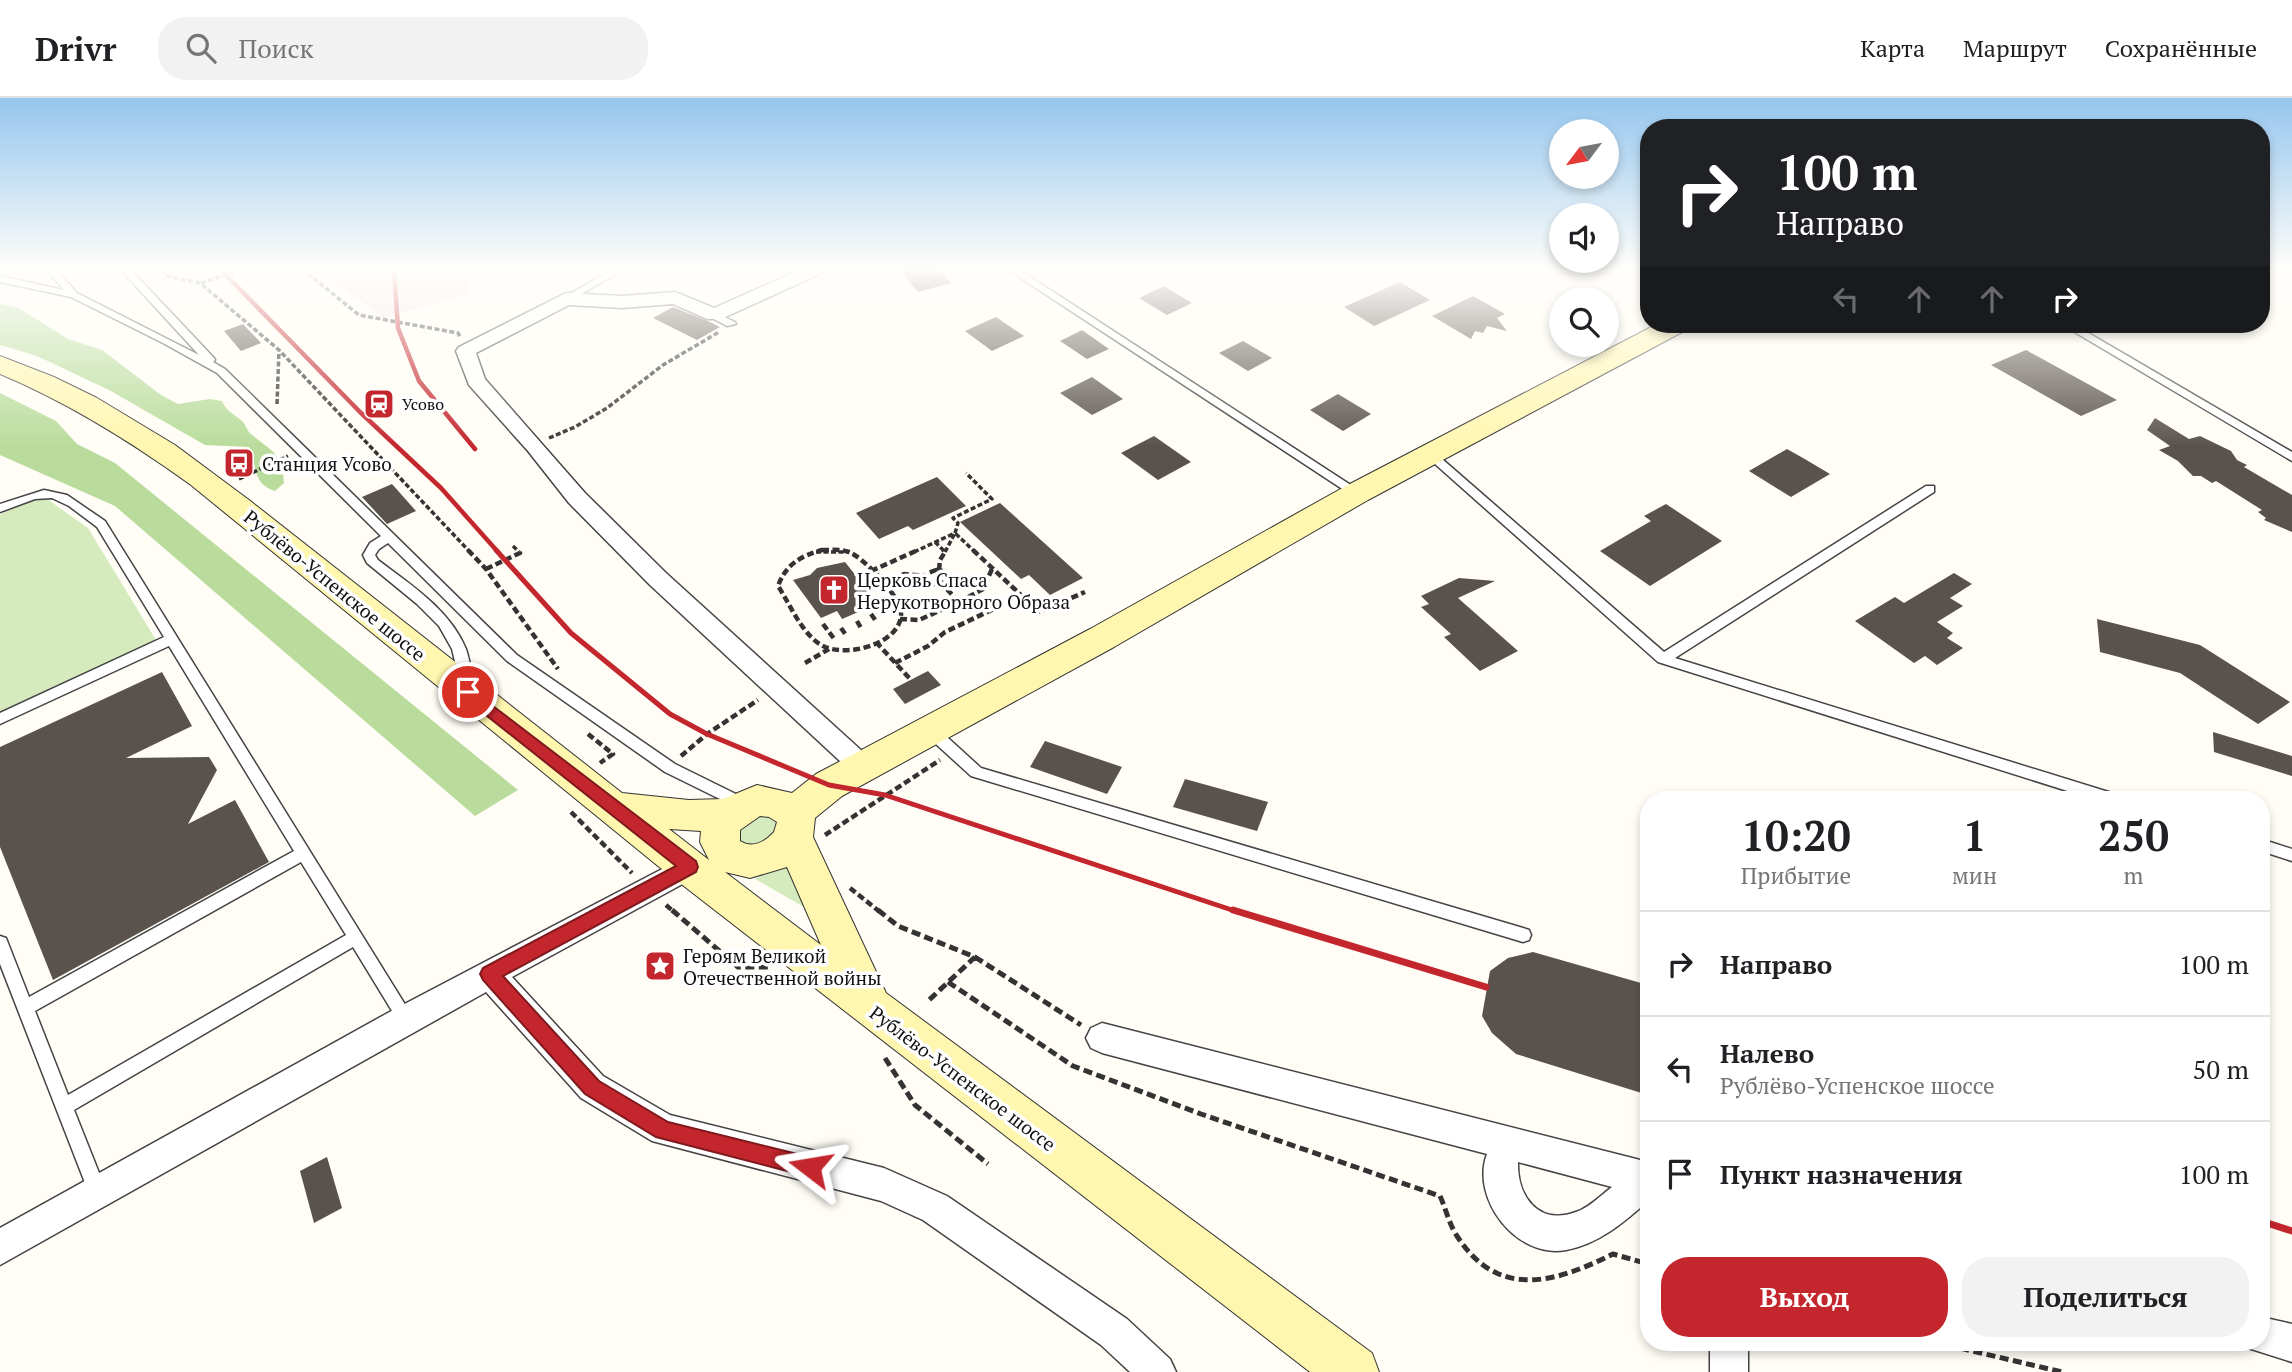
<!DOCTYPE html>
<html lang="ru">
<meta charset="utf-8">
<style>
body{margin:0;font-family:"PT Serif",serif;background:#f2f2f2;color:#202124;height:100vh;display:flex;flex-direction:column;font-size:26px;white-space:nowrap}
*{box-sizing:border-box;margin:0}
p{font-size:23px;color:#757577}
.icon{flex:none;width:38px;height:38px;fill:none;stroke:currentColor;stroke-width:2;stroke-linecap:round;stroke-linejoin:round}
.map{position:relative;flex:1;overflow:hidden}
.sheet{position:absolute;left:1640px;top:693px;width:630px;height:560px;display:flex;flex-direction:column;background:#fff;border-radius:28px;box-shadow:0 4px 10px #0003}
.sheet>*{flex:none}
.banner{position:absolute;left:1640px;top:21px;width:630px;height:214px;border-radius:28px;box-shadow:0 4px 10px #0003;background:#202124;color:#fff;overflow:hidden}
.needle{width:46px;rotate:238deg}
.controls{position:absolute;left:1549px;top:21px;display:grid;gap:14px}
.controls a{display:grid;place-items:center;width:70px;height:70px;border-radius:50%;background:#fff;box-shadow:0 4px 10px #0003;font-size:35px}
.pin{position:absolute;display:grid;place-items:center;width:60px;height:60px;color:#fff;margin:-30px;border:4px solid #fff;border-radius:50%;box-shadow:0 2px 7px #0007}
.me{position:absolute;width:77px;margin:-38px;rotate:284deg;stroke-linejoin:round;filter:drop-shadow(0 0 5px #0008)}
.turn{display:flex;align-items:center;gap:24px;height:147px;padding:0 21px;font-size:32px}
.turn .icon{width:91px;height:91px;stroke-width:2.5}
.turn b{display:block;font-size:49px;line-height:60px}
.lanes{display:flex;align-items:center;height:66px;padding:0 21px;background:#0003;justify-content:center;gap:35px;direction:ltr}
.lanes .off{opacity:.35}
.eta{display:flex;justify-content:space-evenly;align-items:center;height:119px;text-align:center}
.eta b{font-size:42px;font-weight:700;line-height:49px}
.cta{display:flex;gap:14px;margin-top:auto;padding:14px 21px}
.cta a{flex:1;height:80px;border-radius:28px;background:#c4262e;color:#fff;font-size:28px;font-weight:700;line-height:80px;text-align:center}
.cta a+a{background:#f2f2f2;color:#202124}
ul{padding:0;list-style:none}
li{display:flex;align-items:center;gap:21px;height:105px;padding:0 21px;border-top:2px solid #e0e0e0}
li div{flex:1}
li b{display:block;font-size:26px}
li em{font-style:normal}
header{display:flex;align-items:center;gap:42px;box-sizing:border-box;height:98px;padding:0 35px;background:#fff;border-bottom:2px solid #e0e0e0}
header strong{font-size:33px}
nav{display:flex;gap:38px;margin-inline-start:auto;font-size:24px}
.search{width:490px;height:63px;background:#f2f2f2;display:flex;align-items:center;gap:18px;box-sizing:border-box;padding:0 24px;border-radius:28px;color:#757577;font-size:26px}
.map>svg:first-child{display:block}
.industrial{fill:#eee6ef}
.green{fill:#d5ebbd}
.forest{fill:#b9dc9c}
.building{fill:#5a524d}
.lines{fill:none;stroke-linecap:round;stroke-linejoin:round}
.lane-casing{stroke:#444;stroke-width:3}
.street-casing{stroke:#444;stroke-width:3}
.secondary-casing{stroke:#333;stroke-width:2}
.path-far2{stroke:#333;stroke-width:3.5;stroke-dasharray:5 2.5;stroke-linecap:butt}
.path-far1{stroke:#333;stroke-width:4.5;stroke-dasharray:7 3.5;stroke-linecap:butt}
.path{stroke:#333;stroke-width:5;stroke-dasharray:9 4.5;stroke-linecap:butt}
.lane{fill:#fff;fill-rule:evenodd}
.street{fill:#fff;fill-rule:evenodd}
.secondary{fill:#fff6b0;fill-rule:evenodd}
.rail-far2{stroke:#c4262e;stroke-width:4.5}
.rail-far1{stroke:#c4262e;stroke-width:5}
.rail{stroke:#c4262e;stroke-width:7}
.route{fill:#c4262e;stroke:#7f191e;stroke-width:2}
.labels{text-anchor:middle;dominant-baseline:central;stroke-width:7;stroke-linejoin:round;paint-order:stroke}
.far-poi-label{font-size:16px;fill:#111;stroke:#fff;text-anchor:start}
.poi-label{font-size:19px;fill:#111;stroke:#fff;text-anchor:start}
.street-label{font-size:19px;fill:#111;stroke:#fff}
</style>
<header>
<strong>Drivr</strong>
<div class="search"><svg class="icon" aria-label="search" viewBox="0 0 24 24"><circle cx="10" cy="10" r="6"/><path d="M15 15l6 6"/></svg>Поиск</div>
<nav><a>Карта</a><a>Маршрут</a><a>Сохранённые</a></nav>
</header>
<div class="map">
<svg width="2292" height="1274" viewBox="0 0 2292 1274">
<rect width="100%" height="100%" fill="#fffdf5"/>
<!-- industrial -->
<path class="industrial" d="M320,171H469L470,195L383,220Z"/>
<!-- green -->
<path class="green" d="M47,401L88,430L156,542L0,613V417L28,402Z
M755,710L786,730L754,755L728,737Z
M785,765L818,817L755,781Z"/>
<!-- forest -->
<path class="forest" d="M0,206L17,209L68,241L102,252L161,297L178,306L210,301L222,303C226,313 234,316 242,323C246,327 247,333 251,336C272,354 282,354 284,385L275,393C251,385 258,368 249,349L205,347L109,292L37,258L0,247Z
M0,295L56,323L77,346L115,365L518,692L475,718L115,408L0,357Z"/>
<!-- building -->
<path class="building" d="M899,171H939L951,185L918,194Z
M1400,184L1430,202L1374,228L1344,209Z
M1164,188L1192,205L1167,217L1139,200Z
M1473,198L1505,216L1497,220L1507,233L1487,228L1483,235L1475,233L1471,241L1432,218Z
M673,209L710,224L720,229L697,242L653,220Z
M996,219L1024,238L992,253L965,233Z
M243,226L261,245L241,253L224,233Z
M1082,232L1109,251L1087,261L1060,243Z
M1243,243L1272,260L1248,273L1219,255Z
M2026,252L2117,302L2081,318L1991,267Z
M1092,279L1123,301L1092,317L1060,295Z
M1338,296L1371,316L1343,333L1310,312Z
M2155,320L2189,341L2200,338L2231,353L2237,362L2247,367L2244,369L2292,397V434L2264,422L2266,420L2258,414L2262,412L2216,383L2212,385L2201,378H2193L2178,363L2159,352L2170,348L2147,332Z
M1154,338L1191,364L1158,382L1121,355Z
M1787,351L1803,360L1830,376L1791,399L1749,373Z
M937,379L966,408L913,432L908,428L879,441L856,415Z
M392,386L416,413L387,426L362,399Z
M1000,405L1083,480L1050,497L1029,477L1021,481L960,424Z
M1666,406L1722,443L1650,488L1600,453L1651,423L1644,418Z
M845,464L872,498L857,505L863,512L842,521L837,513L821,520L793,482L810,477L817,470Z
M1954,475L1972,486L1950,500L1963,508L1937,524L1953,535L1947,540L1963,550L1937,567L1925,558L1914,565L1855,523L1895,499L1904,505Z
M1459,480L1495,483L1458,500L1518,553L1480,573L1444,539L1451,536L1421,509L1429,506L1421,498Z
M2097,521L2200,547L2290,604L2258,626L2180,575L2100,554Z
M928,573L941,587L905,606L893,591Z
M162,574L192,628L126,660L209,659L217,672L188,726L235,702L269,764L53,882L0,749V649Z
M2213,634L2292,658V678L2214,654Z
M1045,643L1122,669L1107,696L1030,669Z
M1185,681L1268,704L1257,733L1173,709Z
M1533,854L1648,887V997L1516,956L1492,935L1482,918L1490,873L1508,860Z
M327,1059L342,1110L314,1125L300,1073Z"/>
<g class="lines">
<!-- lane casing -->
<g class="lane-casing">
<path id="lane" d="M46,171H56L77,195L199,257L120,171H130L214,260L215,262L213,264L225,271L517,557L675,666L748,702L750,706L748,710H738L665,674L507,563L388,445L379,451L375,457L378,462C411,487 450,512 466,551C470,563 472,577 474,589L467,594L462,593L452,551L439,528L417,506L367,465L363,457L370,445L381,438L217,275L163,245L71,199L0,184V178L64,192Z
M613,171H625L569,203L561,201Z
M1007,171H1018L1363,395L1361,398H1353Z
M714,214L735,224L736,226L727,228L710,219V215Z
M2061,226H2073L2292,354V363Z
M1430,352L1434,354L1664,554L1926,388H1934V394L1675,560L2115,696L2120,698L2122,702H2096L1658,564L1426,358L1424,356Z
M44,392L67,397L105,423L414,921L412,926L406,929L400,926L353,849L74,1012L107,1095L104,1101L98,1104L92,1101L89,1095L0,866V838L6,840L29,899L294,753L169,548L0,626V615L164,539L97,429L69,408L52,400L35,401L0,414V406ZM301,764L346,837L68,997L35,913Z
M931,628L936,629L981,670L1523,830L1529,832L1531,837L1529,842L1523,844L971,678L926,637L924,633L926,629Z
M2261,741L2292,751V763L2261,753Z"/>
</g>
<!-- street casing -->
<g class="street-casing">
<path id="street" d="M802,171H825L822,175L721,221H707L673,206L622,210L569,207L476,255L485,281L585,395L666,475L873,663L877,670L873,677L864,681L855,677L650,487L569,405L528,353L469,287L456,253L459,249L566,195L622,198L675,194L714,210Z
M689,757L699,761L703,769L699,777L512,879L603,978L670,1017L884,1070L947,1098L1127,1221L1170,1261L1176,1274H1130L1101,1247L923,1122L881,1103L652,1043L581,1000L486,894L0,1167V1130L395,911Z
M1102,925L1648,1064V1103C1624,1124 1599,1146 1566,1152C1517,1161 1470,1101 1487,1056L1102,955L1091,950L1086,940L1091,930ZM1518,1064L1612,1089C1601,1097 1589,1110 1576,1114C1538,1128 1517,1098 1518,1064Z
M2261,1219L2292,1226V1264L2248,1250L2246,1244H2261Z
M1710,1244H1748V1274H1710Z"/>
</g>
<!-- secondary casing -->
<g class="secondary-casing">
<path id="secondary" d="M1657,226H1690L1686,232L1368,402L1114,549L842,698L815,720L813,739L886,895L1372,1255L1379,1274H1310L658,768L191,387C130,343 69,305 0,276V258L54,279L97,300L175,347L249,402L622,695L689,702L723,701L757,687L792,695L816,676L1090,531L1346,388ZM760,718L769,719L777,724L774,734C765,744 753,751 740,743V732ZM669,731L701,733L700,744L709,762ZM787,769L821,847L725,774L750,780Z"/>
</g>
<!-- path-far2 -->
<path class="path-far2" d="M162,171L167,178L200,185L279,252L470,454
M302,171L359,217L458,235L460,239
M201,185L243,171
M277,306L279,252
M549,340L575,329L607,310L663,267L719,234
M239,381L288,358
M935,444L945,454
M513,448L519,454
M816,454H847
M914,454L955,435L958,425L953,420L992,401L966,375
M945,454L955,435L975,454"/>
<!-- path-far1 -->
<path class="path-far1" d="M468,452L486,471L558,571
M822,452C831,452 840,451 849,454C863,459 900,498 901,514C903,546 846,560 823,548C802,537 790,506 778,488C786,466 801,458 822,452Z
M973,452L1039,514L1085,494
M486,471L520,455L517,452
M936,472L944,473L948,478L942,486H929L925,481L928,475Z
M939,472L940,462L945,454L943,452
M871,473L918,452
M883,486L904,476L926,478
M959,504L983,491L992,471
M871,516L876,523
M900,521L919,522L959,504L942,486
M857,523L861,530
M823,526L835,542
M841,530L846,537
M876,544L911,582
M805,565L829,551
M895,565L928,548L945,534L1000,508L1023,501
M588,636L613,656L600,665
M681,658L707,636L758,602
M571,714L632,775
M825,737L940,662
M850,790L880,814
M666,807L674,814"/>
<!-- path -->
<path class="path" d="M672,812L738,869H771
M878,812L898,828L975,859L928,903
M975,859L1081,927
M948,884L1073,968L1201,1016L1440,1098C1446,1111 1449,1126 1457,1138C1498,1202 1555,1185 1613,1156L1648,1166
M885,960L915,1007L988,1066
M1934,1244L2062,1274"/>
<!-- lane -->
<use href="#lane" class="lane"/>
<!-- street -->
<use href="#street" class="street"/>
<!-- secondary -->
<use href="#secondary" class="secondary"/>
<!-- rail-far2 -->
<path class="rail-far2" d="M220,171L360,314L441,390L498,454
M394,171L398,230L419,283L475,351"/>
<!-- rail-far1 -->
<path class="rail-far1" d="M496,452L571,535L670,616L707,636L829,687L885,697L1238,814"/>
<!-- rail -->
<path class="rail" d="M1233,812L1486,889
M2261,1123L2292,1133"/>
</g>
<!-- sky -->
<linearGradient id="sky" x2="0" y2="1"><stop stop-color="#95c6ee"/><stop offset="0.49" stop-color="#fffefa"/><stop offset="1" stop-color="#fffefa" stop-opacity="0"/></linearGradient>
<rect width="2292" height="349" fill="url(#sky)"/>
<!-- route -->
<path class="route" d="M468,589L696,763L698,769L696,774L503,878L599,983L668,1024L818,1061L821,1069L818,1076L810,1079L656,1039L585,996L483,882L480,876L483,870L676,768L462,598L460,594L462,590Z"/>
<!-- icons -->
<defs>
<g id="station-square" transform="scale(1.575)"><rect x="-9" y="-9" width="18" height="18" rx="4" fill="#c4262e" stroke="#fff"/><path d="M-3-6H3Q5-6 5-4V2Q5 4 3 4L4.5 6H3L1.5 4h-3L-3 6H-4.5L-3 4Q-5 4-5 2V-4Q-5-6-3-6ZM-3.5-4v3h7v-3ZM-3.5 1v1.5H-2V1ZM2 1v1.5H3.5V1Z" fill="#fff"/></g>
<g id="bus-square" transform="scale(1.575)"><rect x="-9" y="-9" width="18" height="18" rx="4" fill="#c4262e" stroke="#fff"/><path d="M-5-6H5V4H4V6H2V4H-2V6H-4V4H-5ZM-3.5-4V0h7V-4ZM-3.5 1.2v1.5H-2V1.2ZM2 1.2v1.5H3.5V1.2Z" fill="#fff"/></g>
<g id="church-square" transform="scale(1.575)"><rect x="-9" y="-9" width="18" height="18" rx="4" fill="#c4262e" stroke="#fff"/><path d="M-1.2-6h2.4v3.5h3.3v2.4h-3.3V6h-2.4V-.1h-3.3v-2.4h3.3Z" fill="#fff"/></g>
<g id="sight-square" transform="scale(1.575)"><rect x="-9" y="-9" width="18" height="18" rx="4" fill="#c4262e" stroke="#fff"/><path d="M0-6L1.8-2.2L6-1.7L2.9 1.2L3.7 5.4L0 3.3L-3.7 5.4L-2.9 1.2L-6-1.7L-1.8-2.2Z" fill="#fff"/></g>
</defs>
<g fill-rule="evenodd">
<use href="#station-square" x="379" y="306"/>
<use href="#bus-square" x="239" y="365"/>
<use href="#church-square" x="834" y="492"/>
<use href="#sight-square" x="660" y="868"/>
</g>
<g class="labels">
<!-- far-poi labels -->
<g class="far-poi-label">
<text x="402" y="306">Усово</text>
</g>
<!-- poi labels -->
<g class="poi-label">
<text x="262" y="365">Станция Усово</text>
<text x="857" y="481">Церковь Спаса<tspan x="857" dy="22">Нерукотворного Образа</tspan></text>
<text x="683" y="857">Героям Великой<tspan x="683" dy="22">Отечественной войны</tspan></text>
</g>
<!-- street labels -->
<g class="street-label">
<text transform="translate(335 487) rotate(39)">Рублёво-Успенское шоссе</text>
<text transform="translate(963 980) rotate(37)">Рублёво-Успенское шоссе</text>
</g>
</g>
</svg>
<div class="controls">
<a><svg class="needle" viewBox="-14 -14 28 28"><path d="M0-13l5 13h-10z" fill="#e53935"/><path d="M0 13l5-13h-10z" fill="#757577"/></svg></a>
<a><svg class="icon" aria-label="sound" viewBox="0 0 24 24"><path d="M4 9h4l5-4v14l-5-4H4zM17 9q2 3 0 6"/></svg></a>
<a><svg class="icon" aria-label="search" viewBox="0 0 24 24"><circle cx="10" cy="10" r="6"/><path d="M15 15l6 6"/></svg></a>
</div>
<div class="pin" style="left:468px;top:594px;background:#d93025"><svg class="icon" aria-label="arrive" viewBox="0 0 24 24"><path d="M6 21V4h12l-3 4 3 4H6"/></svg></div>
<svg class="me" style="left:810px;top:1069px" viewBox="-20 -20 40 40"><path d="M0-17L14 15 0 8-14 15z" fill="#c4262e" stroke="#fff" stroke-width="4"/></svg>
<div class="banner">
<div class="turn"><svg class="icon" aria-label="right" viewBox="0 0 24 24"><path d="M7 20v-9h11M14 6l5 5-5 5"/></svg><div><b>100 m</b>Направо</div></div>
<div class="lanes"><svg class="icon off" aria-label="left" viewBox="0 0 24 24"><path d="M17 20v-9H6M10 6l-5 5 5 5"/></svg><svg class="icon off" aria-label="ahead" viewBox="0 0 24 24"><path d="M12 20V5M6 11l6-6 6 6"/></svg><svg class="icon off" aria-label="ahead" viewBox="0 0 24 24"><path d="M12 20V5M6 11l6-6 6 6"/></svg><svg class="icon" aria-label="right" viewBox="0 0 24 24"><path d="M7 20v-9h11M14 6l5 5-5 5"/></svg></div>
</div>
<section class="sheet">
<div class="eta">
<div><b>10:20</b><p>Прибытие</p></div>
<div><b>1</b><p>мин</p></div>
<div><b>250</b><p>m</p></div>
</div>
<ul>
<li><svg class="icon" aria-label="right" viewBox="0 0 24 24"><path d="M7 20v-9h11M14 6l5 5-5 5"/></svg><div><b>Направо</b></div><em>100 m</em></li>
<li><svg class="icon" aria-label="left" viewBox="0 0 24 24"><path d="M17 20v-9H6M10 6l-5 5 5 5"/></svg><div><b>Налево</b><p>Рублёво-Успенское шоссе</p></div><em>50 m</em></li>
<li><svg class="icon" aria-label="arrive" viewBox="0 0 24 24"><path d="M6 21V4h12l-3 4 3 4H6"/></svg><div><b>Пункт назначения</b></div><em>100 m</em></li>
</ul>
<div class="cta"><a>Выход</a><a>Поделиться</a></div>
</section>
</div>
